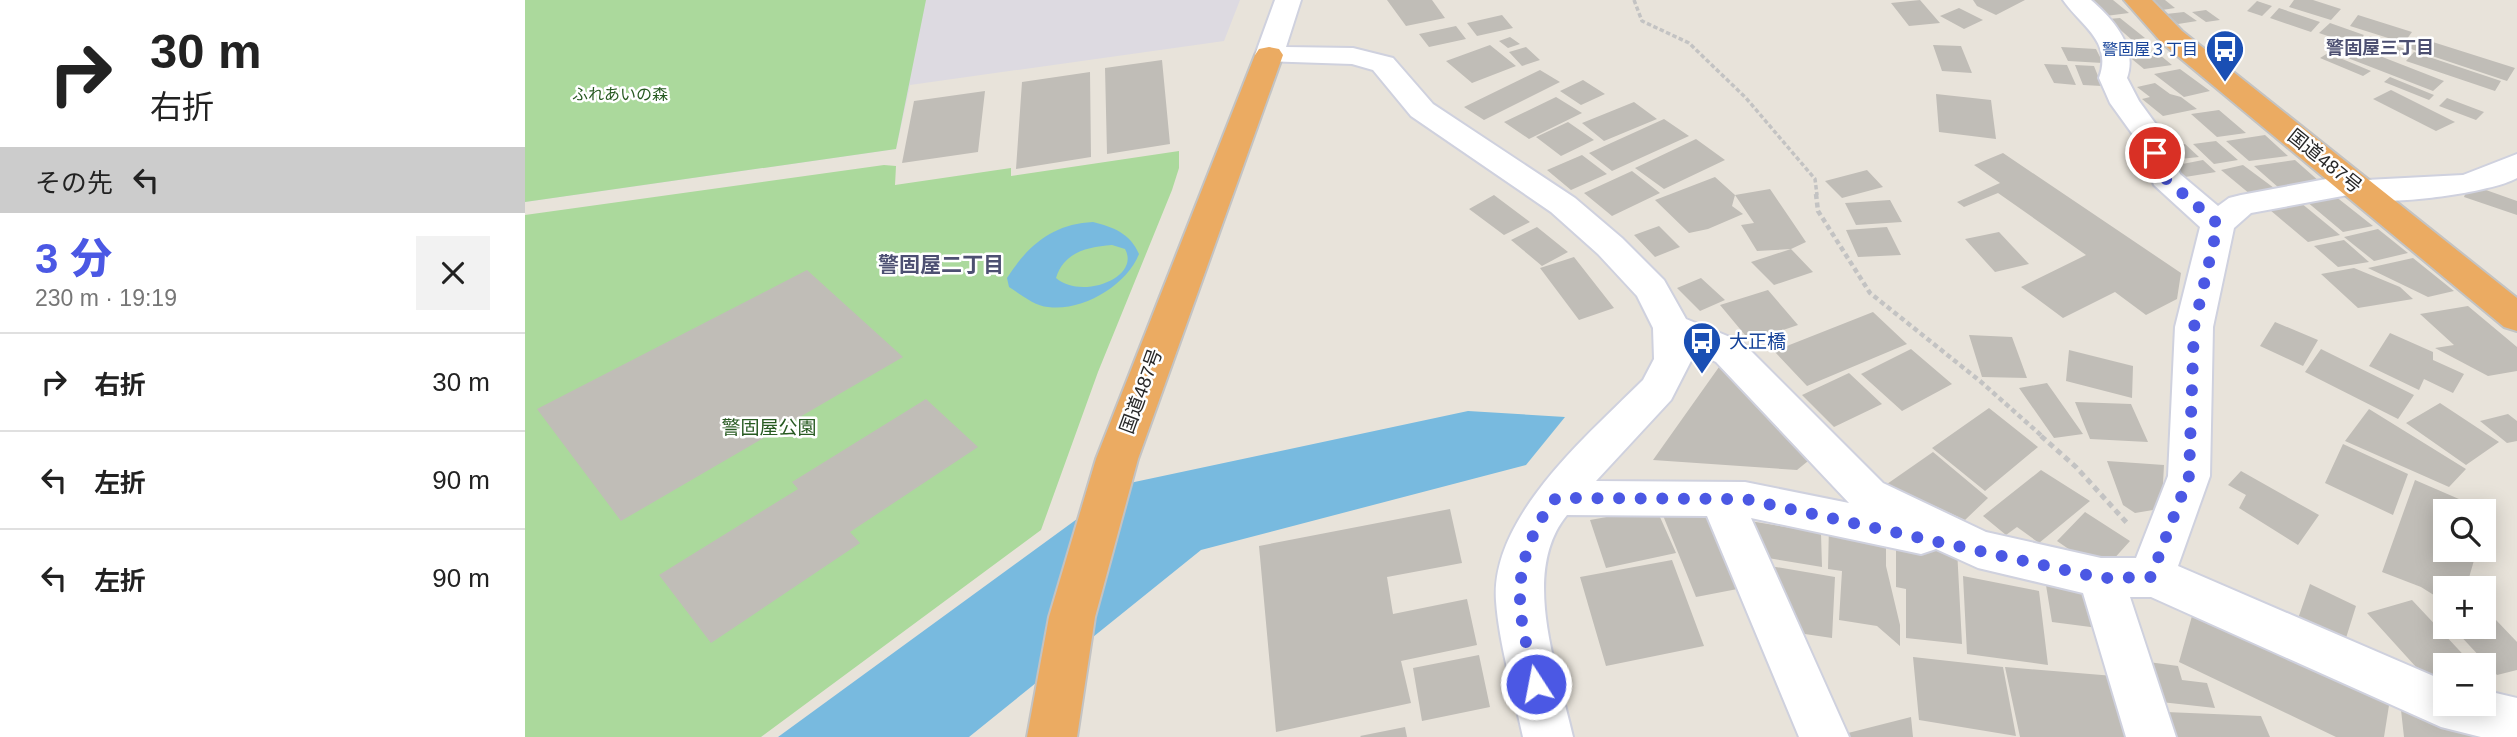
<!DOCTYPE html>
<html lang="ja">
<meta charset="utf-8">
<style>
body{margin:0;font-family:Helvetica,"Noto Sans JP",sans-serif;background:#f2f2f2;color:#222;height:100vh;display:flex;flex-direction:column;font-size:26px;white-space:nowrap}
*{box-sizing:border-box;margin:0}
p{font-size:23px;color:#767676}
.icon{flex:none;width:38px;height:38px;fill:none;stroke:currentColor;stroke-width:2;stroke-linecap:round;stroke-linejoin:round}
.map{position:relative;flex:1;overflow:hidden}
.side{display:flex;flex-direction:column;background:#fff;width:525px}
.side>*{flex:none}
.hud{background:#fff;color:#222;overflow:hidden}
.controls{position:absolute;left:1908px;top:499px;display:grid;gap:14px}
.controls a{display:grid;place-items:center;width:63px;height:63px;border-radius:0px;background:#fff;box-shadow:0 4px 18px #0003;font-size:35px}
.pin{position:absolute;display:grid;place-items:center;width:60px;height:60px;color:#fff;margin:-30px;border:4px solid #fff;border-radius:50%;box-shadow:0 2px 7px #0007}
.me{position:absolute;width:77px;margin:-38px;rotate:349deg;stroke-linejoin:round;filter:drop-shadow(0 0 5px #0008)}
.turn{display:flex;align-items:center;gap:24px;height:147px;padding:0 35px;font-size:32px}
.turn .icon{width:91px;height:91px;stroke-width:2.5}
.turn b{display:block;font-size:49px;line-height:60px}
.then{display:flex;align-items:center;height:66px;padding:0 35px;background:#0003;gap:14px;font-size:26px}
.round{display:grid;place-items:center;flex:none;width:74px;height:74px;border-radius:0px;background:#f2f2f2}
.summary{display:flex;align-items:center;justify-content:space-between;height:119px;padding:0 35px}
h1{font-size:42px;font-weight:800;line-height:52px;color:#4b58e4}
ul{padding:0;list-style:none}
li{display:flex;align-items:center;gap:21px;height:98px;padding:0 35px;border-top:2px solid #e0e0e0}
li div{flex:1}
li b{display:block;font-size:26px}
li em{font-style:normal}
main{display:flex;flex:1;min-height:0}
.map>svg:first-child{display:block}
.industrial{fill:#dddae1}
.green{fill:#abd99c}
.water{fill:#78badf;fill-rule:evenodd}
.building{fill:#c0bdb7}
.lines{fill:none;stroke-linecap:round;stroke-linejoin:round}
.minor-casing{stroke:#cfd1de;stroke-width:4}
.highway-casing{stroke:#c3c3c3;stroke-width:4}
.path-far2{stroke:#c3c3c3;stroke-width:3.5;stroke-dasharray:4.5 2.5;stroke-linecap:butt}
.path-far1{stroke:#c3c3c3;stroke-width:4.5;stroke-dasharray:5 3.5;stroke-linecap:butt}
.path{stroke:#c3c3c3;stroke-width:5;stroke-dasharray:6 4.5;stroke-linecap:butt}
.minor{fill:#fff;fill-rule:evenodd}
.highway{fill:#ebab62;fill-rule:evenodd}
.route{stroke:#4b58e4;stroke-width:12;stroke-dasharray:0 21.6}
.labels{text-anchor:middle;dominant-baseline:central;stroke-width:5;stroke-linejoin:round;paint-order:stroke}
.far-transit-label{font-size:16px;fill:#164399;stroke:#fff;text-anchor:end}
.far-park-label{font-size:16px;fill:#275a21;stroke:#fff}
.far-neighbourhood-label{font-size:18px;font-weight:bold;fill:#4d5072;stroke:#fff}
.street-label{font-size:19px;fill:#272727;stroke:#fff}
.transit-label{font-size:19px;fill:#164399;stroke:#fff;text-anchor:start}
.park-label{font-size:19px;fill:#275a21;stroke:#fff}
.neighbourhood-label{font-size:21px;font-weight:bold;fill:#4d5072;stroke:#fff}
</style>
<main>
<section class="side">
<div class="hud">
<div class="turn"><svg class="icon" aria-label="right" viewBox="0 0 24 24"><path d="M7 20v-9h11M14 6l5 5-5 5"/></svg><div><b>30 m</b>右折</div></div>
<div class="then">その先<svg class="icon" aria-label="left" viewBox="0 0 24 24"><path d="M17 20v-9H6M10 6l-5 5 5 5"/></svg></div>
</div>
<div class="summary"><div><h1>3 分</h1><p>230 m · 19:19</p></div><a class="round"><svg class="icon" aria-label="close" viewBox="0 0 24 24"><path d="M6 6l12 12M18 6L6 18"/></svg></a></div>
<ul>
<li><svg class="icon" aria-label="right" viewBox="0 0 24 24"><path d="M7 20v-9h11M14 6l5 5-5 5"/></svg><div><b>右折</b></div><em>30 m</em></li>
<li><svg class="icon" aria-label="left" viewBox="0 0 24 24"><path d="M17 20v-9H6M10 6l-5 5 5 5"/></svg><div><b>左折</b></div><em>90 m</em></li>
<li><svg class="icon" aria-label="left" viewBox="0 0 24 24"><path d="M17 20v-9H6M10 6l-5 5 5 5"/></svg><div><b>左折</b></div><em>90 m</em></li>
</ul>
</section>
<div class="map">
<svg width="1992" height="737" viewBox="0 0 1992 737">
<rect width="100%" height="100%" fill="#e8e3da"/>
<!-- industrial -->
<path class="industrial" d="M0,0H715L699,41L385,85L371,149L0,202Z"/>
<!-- green -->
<path class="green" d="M0,0H401L371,149L0,202Z
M654,151V168L647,190L573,372L516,530L236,737H0V215L359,165L371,166L370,185L486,168V176Z"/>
<!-- water -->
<path class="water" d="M568,222C588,227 605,233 614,254C602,285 557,312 523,307C510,306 495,294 484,287L482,278C503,245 528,224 568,222ZM587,245L600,249C616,278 556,300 531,278C539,252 562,247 587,245Z
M943,411L1040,417L1001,465L676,550L444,737H253L600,484Z"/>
<!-- building -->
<path class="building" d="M862,0H907L920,18L881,26Z
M1395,0L1415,23L1384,26L1366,3Z
M1448,0H1500L1471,15L1452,6Z
M1553,0H1588L1604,13L1573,17Z
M1625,0H1640L1650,8L1637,10Z
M1769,0H1788L1816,9L1806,20L1764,7Z
M1732,1L1747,6L1737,16L1722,11Z
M1434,8L1458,20L1439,29L1415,16Z
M1754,8L1795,22L1786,32L1745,18Z
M1681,10L1695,20L1681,22L1667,12Z
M1659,12L1672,21L1653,24L1641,14Z
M977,15L988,28L952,36L942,23Z
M1833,15L1887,32L1879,43L1825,26Z
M1595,18L1620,38L1607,40L1583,19Z
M1805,23L1839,35L1829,45L1794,33Z
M931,26L941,39L904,47L894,34Z
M1845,36L1880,49L1871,57L1836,44Z
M985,37L995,44L983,48L974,41Z
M1892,37L1990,68L1982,81L1883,48Z
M1809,44L1838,55L1842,51L1919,81L1908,91L1802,50Z
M965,45L991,66L947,83L921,61Z
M1408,45L1436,46L1447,73L1417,71Z
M1001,47L1015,60L997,66L984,52Z
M1536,47L1571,49L1578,63L1543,61Z
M1629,50L1647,65L1619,69L1602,55Z
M1889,52L1976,81L1970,91L1881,61Z
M1803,53L1846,71L1838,76L1795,58Z
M637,60L645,144L582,154L580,68Z
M1519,64L1542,65L1551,85L1529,83Z
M1550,65L1569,66L1577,86L1558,85Z
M1655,69L1685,91L1659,97L1629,74Z
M1015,70L1035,82L959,120L939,107Z
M565,72L566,157L491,169L497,82Z
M1865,77L1909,95L1904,100L1859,82Z
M1058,80L1080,94L1056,105L1035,91Z
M1630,83L1645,94L1656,97L1672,109L1638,116L1617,99L1625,97L1612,87Z
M1866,90L1930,122L1911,131L1848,99Z
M460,91L453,152L377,163L389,101Z
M1411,94L1466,100L1471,139L1414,132Z
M1031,97L1057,113L1004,139L979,122Z
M1922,98L1959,112L1951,120L1914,106Z
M1109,102L1132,119L1079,141L1057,123Z
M1694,110L1721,133L1692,137L1666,114Z
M1139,119L1164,136L1087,171L1064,153Z
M1043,122L1069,140L1036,156L1011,137Z
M1740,135L1763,156L1724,161L1701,141Z
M1171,139L1200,160L1139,189L1110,168Z
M1691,141L1713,160L1689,164L1668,144Z
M1660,144L1674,157L1655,159L1641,146Z
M1478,153L1656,273L1652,299L1621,315L1590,292L1538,318L1496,287L1561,255L1473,193L1439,207L1432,202L1475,183L1449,165Z
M1057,155L1082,174L1046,190L1022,170Z
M1678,160L1691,172L1654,178L1642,167Z
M1770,160L1795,182L1754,188L1729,166Z
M1718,165L1749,188L1725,194L1696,170Z
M1342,170L1358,187L1317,198L1300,181Z
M1107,171L1135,193L1087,216L1059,193Z
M1190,177L1210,195L1207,206L1218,214L1183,229L1164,233L1130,200Z
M1944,184L1992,201V215L1939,197Z
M1245,189L1281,242L1266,249L1288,272L1249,285L1226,262L1266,249L1232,251L1216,225L1229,223L1210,195Z
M969,195L1005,222L979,235L944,209Z
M1810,196L1848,226L1818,232L1781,201Z
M1365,200L1377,222L1331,225L1320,203Z
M1776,203L1815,235L1783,242L1745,210Z
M1134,226L1155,247L1130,257L1109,235Z
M1012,227L1043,252L1017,266L986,240Z
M1362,227L1376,255L1333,257L1321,230Z
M1853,229L1883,253L1849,261L1819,237Z
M1474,232L1504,264L1470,272L1440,239Z
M1819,240L1844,262L1813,267L1789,246Z
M1049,257L1089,308L1054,320L1015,268Z
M1888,258L1929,291L1903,297L1843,268Z
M1829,268L1875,287L1888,299L1833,308L1796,274Z
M282,270L378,357L96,521L12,409Z
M1176,278L1200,300L1175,311L1152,288Z
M1243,290L1273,325L1225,341L1195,305Z
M1943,306L1992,347V371L1963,376L1910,348L1929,345L1895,314Z
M1348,312L1382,344L1282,386L1249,351Z
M1750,322L1793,340L1778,366L1735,346Z
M1865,333L1908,352V360L1939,374L1928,393L1899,379L1894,390L1844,366Z
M1444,335L1487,337L1502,378L1457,377Z
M1386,349L1427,384L1377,411L1336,374Z
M1796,349L1889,395L1873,419L1780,372Z
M1544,350L1608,366L1607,398L1541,381Z
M1194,367L1288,457L1272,470L1128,460Z
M1324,373L1357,404L1309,427L1277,395Z
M1522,383L1558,434L1529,438L1494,388Z
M401,399L453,447L325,532L335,543L186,643L134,575L273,489L267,482Z
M1550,402L1606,404L1623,442L1565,439Z
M1915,403L1974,442L1941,465L1881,423Z
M1464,408L1513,447L1460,491L1407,448Z
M1844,409L1941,469L1924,487L1820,441Z
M1983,414L1992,421V441L1982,443L1955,421Z
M1818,444L1883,474L1868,515L1800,483Z
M1408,452L1463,498L1440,520L1362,484Z
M1582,461L1639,465L1637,502L1628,510L1610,513L1598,505Z
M1516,470L1565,501L1514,543L1492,527L1481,535L1458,516Z
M1716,471L1794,515L1773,545L1714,508L1721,495L1703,485Z
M1890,480L1964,512L1959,527L1958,511H1920V550H1952L1941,588H1920V602L1896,587L1857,572Z
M1188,503L1228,586L1171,597L1137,513Z
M1131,508L1151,553L1081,568L1065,520Z
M925,509L937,563L862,577L868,614L942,599L952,645L876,661L886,703L751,732L734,546Z
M1560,512L1605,541L1577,572L1532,541Z
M1225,521L1296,533L1297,567L1243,558Z
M1304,525L1361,531V566L1375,625V646L1352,626L1314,620L1317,571L1303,569Z
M1371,543L1432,549L1437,644L1381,638V589L1371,587Z
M1147,560L1179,646L1081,666L1055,577Z
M1245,566L1310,577L1307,638L1273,633Z
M1519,573L1570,580L1581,629L1527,622Z
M1438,576L1514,591L1523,665L1442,654Z
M1785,584L1831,606L1816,654L1769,630Z
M1887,600L1948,665H1920V699L1842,613Z
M1669,609L1865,699L1859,737H1811L1654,662Z
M1971,620L1992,642V670L1972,675L1930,630L1958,626V623Z
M954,655L965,707L897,721L888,668Z
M1388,657L1478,667L1491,736L1394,720Z
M1616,661L1653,666L1657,680L1682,683L1690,708L1627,701Z
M1480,667L1589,676L1611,737H1495Z
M1875,701L1977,737H1879Z
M1641,712L1736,716L1745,737H1650Z
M1386,717L1388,737H1324L1323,733Z
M880,727L882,737H836L835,736Z"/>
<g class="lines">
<!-- minor casing -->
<g class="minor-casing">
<path id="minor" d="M750,0H776L761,47L828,48L868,58L908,104L1050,198L1097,238L1139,280L1161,319L1217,342L1358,483L1461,532L1576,558H1611L1643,476L1650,327L1675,227L1629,185L1611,139L1585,103L1574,78C1588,41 1555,25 1538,0H1566C1588,19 1613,47 1602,78L1614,101L1641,138L1655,174L1693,206L1704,198L1716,195L1828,174L1841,180L1938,175L1992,154V178C1967,193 1845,210 1823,195L1726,213L1709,228L1688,327L1685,476L1653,566L1920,681V704H1958V690L1992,698V737H1956L1916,727L1626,597H1605L1651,737H1601L1558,593L1453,568L1411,549L1396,554L1226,518L1324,737H1274L1182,516L1042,515C994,573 1034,673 1048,737H998C989,694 974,644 971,601C965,517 1064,434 1118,380L1129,359L1128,328L1112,296L1073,254L1026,212L886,116L848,70L827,64L734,61L730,55ZM1167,351L1191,362L1324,503L1220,482L1071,481L1146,400L1167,359Z"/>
</g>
<!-- highway casing -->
<g class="highway-casing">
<path id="highway" d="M1599,0H1627L1657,31L1992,298V331L1979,327L1637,43Z
M744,47L754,49L758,55L613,459L570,617L552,737H502L524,617L571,459L730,55L734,49Z"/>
</g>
<!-- path-far2 -->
<path class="path-far2" d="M1109,0L1117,21L1164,43L1221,98L1290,179L1292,195"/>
<!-- path-far1 -->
<path class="path-far1" d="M1291,194L1293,211L1345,293L1455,381L1518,437"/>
<!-- path -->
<path class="path" d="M1516,436L1551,467L1602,523"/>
<!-- minor -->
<use href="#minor" class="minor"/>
<!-- highway -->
<use href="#highway" class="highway"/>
</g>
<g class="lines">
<!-- route -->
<path class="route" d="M1011,684C1005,657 995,626 995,598C994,563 1009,524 1031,498L1220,499L1576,578L1626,577L1664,476L1669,327L1693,224L1640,178L1630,153"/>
</g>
<!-- icons -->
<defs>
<g id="bus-pin" transform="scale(2.0125)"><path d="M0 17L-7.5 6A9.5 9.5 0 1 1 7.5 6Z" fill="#1a4fb4" stroke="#fff"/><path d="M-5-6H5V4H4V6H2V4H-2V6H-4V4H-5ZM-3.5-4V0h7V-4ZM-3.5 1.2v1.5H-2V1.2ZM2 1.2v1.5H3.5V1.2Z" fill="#fff"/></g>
</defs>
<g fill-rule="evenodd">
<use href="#bus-pin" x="1700" y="49"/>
<use href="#bus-pin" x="1177" y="341"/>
</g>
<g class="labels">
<!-- far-transit labels -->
<g class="far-transit-label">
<text x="1673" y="49">警固屋３丁目</text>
</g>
<!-- far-park labels -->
<g class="far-park-label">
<text x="95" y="94">ふれあいの森</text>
</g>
<!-- far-neighbourhood labels -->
<g class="far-neighbourhood-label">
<text x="1855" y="48">警固屋三丁目</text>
</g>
<!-- street labels -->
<g class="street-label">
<text transform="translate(1800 161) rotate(39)">国道487号</text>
<text transform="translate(616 391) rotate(-70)">国道487号</text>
</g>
<!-- transit labels -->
<g class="transit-label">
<text x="1204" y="341">大正橋</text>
</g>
<!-- park labels -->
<g class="park-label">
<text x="244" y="427">警固屋公園</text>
</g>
<!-- neighbourhood labels -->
<g class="neighbourhood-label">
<text x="416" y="264">警固屋二丁目</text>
</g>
</g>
</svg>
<div class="controls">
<a><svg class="icon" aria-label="search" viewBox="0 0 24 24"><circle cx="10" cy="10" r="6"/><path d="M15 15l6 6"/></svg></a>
<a>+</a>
<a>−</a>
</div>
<div class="pin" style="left:1630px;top:153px;background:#d93025"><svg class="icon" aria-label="arrive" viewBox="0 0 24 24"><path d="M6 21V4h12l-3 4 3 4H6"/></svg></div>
<svg class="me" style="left:1011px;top:684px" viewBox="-20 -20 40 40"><circle r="17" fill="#4b58e4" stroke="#fff" stroke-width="3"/><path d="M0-11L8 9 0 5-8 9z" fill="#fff"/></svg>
</div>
</main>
